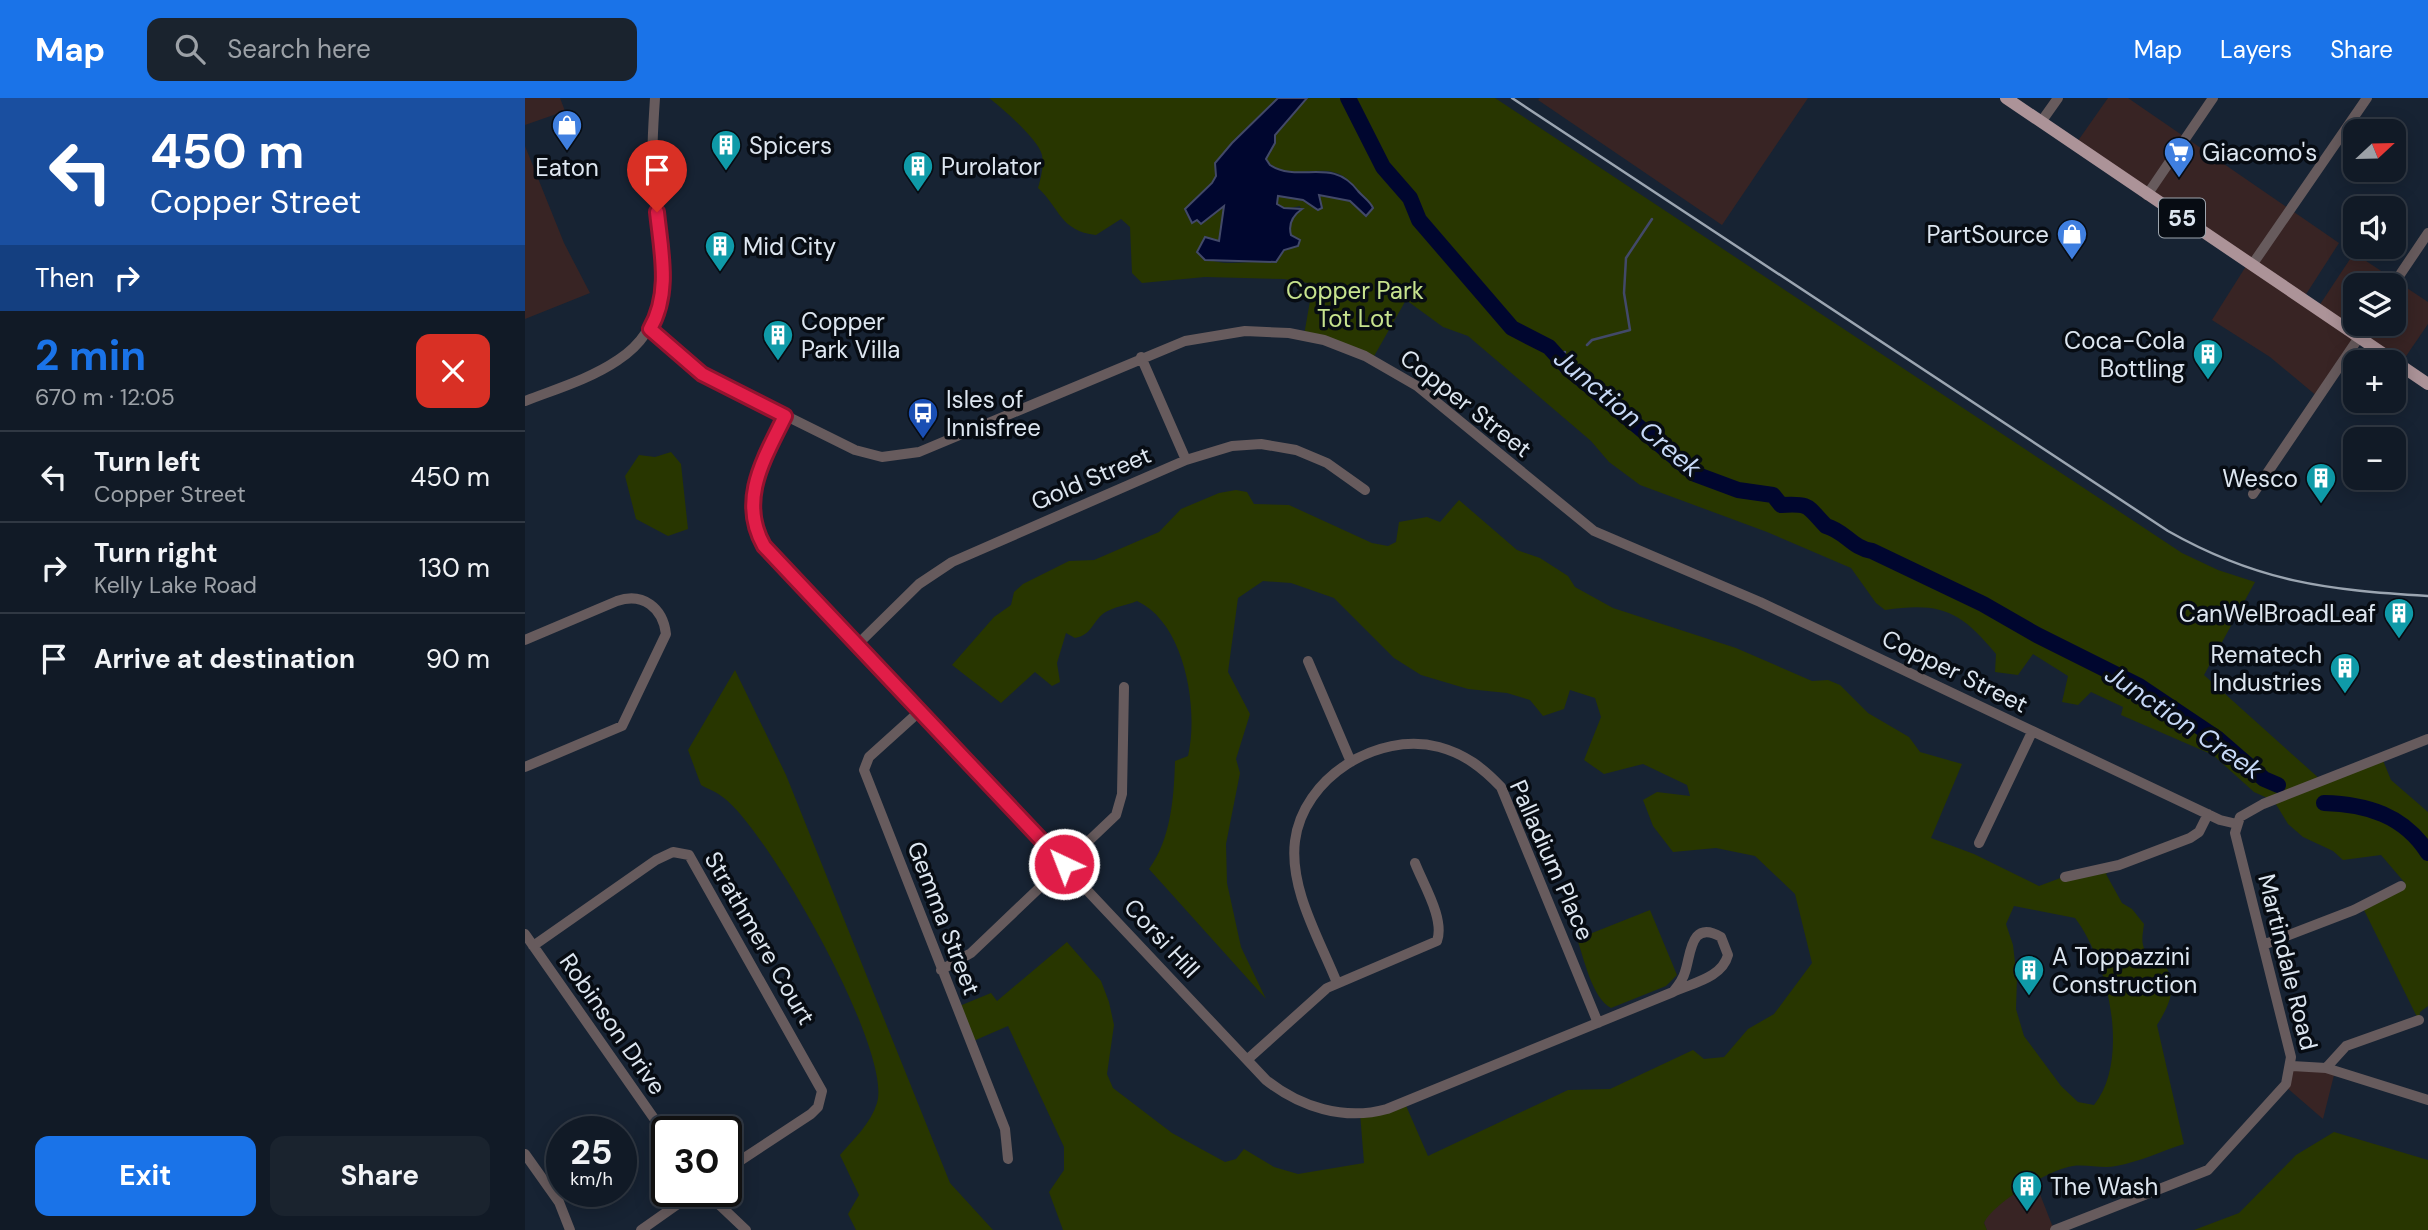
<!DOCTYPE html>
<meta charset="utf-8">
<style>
body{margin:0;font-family:"DM Sans",sans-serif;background:#1a232e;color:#f1f3f6;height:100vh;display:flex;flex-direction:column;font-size:26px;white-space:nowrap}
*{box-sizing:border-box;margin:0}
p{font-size:23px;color:#9ca1a7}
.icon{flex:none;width:38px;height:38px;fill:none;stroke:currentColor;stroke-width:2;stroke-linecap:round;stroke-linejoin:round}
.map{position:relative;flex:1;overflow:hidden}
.drawer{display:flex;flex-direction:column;background:#111a26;width:525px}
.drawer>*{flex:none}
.guide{background:#1a4fa0;color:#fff;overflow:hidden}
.needle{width:46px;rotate:68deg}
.tools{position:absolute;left:1818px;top:21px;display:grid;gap:14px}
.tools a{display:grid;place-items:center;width:63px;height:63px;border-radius:14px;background:#111a26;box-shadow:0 4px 18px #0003,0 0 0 2px #303843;font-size:35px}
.speed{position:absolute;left:21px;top:1018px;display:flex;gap:14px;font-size:35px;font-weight:700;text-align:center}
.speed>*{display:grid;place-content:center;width:91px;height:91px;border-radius:50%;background:#111a26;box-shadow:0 4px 18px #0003,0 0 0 2px #303843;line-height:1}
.speed small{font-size:18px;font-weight:400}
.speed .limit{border:4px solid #111;border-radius:10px;background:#fff;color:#111}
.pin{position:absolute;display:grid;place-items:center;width:60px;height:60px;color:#fff;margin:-72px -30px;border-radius:50% 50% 50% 0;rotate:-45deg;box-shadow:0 0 7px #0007}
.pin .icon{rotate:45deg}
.me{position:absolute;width:77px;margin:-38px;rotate:317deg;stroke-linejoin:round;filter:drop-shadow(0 0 5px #0008)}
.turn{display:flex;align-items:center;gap:24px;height:147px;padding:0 35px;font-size:32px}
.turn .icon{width:91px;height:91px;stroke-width:2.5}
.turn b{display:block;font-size:49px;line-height:60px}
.then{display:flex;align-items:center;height:66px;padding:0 35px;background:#0003;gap:14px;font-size:26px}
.round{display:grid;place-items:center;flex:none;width:74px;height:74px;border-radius:14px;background:#1a232e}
.headline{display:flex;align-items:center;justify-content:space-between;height:119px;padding:0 35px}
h1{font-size:42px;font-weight:700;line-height:52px;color:#1a73e8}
.primary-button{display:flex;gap:14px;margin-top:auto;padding:14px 35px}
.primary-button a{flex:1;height:80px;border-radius:14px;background:#1a73e8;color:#fff;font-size:28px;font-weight:700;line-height:80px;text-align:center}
.primary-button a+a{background:#1a232e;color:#f1f3f6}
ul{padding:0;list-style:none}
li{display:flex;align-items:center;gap:21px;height:91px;padding:0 35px;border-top:2px solid #303843}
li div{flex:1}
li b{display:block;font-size:26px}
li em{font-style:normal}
header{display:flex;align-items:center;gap:42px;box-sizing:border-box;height:98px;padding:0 35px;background:#1a73e8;color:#fff}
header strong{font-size:33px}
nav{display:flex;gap:38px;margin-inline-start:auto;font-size:24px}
.search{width:490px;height:63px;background:#1a232e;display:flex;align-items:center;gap:18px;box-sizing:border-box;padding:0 24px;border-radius:14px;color:#9ca1a7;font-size:26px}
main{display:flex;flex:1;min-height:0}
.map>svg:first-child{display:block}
.commercial{fill:#382424;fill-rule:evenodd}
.green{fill:#283600;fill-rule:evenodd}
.water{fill:#00062f;stroke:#424969;stroke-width:2}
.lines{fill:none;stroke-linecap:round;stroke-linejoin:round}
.stream{stroke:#424969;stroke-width:2.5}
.river{stroke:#00062f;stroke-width:16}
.minor{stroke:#675b5d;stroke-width:10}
.major{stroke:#ac9398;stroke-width:12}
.rail{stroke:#9ba5b1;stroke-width:2.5}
.route-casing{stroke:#92132f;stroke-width:18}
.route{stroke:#e11d48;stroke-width:12}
.labels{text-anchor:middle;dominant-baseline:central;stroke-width:7;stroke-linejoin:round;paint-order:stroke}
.shield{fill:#070c13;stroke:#9da5ae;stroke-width:2}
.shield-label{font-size:23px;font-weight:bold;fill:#dde6f0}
.poi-label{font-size:24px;fill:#dde6f0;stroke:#070c13;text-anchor:start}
.park-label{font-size:24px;fill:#c7e38e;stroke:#070c13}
.street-label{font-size:24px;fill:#dde6f0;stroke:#070c13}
.water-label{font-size:26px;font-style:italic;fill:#c7d9f7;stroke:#070c13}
</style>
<header>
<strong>Map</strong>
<div class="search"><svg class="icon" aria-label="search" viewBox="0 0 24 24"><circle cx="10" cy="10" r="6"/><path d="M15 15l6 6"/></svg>Search here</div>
<nav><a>Map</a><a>Layers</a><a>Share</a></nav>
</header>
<main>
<section class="drawer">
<div class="guide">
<div class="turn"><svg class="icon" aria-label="left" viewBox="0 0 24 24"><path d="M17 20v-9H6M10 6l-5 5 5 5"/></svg><div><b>450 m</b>Copper Street</div></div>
<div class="then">Then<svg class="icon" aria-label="right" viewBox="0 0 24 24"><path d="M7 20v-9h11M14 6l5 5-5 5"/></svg></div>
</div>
<div class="headline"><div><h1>2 min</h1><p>670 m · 12:05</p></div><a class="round" style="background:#d93025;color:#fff"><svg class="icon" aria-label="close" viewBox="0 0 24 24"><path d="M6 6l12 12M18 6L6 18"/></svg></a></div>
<ul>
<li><svg class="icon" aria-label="left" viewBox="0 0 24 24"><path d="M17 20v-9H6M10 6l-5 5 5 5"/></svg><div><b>Turn left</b><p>Copper Street</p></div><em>450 m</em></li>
<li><svg class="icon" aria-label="right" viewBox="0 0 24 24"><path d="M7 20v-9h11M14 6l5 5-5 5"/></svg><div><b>Turn right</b><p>Kelly Lake Road</p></div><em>130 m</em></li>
<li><svg class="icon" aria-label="arrive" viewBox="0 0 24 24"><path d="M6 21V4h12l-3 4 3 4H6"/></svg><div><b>Arrive at destination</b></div><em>90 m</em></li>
</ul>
<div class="primary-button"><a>Exit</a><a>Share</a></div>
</section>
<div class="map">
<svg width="1903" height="1132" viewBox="0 0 1903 1132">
<rect width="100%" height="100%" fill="#172333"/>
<!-- commercial -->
<path class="commercial" d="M0,0H35L40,13L0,27Z
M1015,0H1283L1197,127L1013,2Z
M1583,0H1603L1814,145L1778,201L1792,211L1829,155L1903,204V226L1875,267L1833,240L1793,299L1745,259L1687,222L1723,165L1550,47ZM1830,187H1869V226H1830Z
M0,48L39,145L65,195L0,221Z
M1768,969L1810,973L1798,1021L1761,989Z
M1511,1086L1529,1132H1462L1459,1125L1463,1115L1477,1102Z"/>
<!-- green -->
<path class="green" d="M464,0H753L707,45L687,85L660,114L667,125L672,122L680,124L699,107L694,143L684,141L672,154C692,173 725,161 751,164C765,149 762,137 767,121L776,111L775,108L759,111L752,106L753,98L778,102L788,109L794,97L825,103L841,118L845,105C832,95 826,78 808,74C787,69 756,83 741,61L750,45V37L782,0H970L1657,455L1693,472L1730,484L1679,577L1797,683L1857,660L1866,682L1903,714V908L1895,914L1894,923L1837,808L1880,785L1856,757L1818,762L1808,753L1778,739L1763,726L1749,703L1729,694L1688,657L1596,617L1598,609L1566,594L1553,607L1537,604L1543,578L1508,556L1493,577L1470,574L1471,556C1435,512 1415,504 1360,512L1351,505L1326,470L1242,434L1115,387L1084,364L1066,343L943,238L918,229L881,202L848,260L779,237L788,186L759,181L680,179L617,185L607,175L605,129L596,121L571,137C535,133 535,110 513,90C516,79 519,68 517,57C514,42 477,10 464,0Z
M146,354L156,366L163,431L143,438L111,421L100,378L114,357L130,359Z
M711,392L722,394L729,406L764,407L847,445L863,448L871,444L874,424L902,419L915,424L934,402L992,452L1015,460L1043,478L1050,489L1088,510L1211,550L1287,583L1303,582L1315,587L1343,615L1384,639L1395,654L1437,666L1406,740L1449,756L1514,788L1546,776L1594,766L1581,776L1597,805L1607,811L1619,826C1618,835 1615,846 1621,853C1624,857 1631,858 1635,862C1656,882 1645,907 1632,927L1659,1046C1637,1053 1614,1064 1591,1068C1578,1071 1562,1066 1548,1068C1525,1071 1468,1105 1459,1125L1462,1132H538L524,1094L539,1072V1049L483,928L446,944L432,909L466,895L472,903L542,844L576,883L584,904L589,927L582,976L588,990L647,1035L700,1064L711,1061L719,1051L749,1069L773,1076L839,1065L835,1015L879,1003L903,1058L1043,992L1085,991L1168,952L1179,961L1199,959L1223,931L1249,916L1287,865L1270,796L1230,758L1191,750L1148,754L1128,728L1118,702L1132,694L1165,698L1162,687L1118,666L1079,676L1059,662L1076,619L1070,600L1045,592L1039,611L1018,618L1005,602L982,595L943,591L896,577L869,560L809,500L766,485L738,483L713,500L703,574L725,616L711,661L715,675L701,746L702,785L716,849L741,901L624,771C646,741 649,699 650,663L663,658C674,611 660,525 612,503C603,507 588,509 579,515C567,524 567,537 550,540L541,535L532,565L535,584L527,588L510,574L476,605L427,567L469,519L486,507L489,494L498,486L544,463L569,462L634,434L656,411L694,395ZM1489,808L1550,820C1583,863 1606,961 1569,1007L1553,1004L1536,988L1499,938L1491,911L1492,881L1488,847L1481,826Z
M210,572L261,677L425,1085L468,1132H331L323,1116L334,1097L315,1057C328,1042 346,1025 352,1005C368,953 243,733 199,700C192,694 183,691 176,687L163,652Z
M1125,812L1152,877L1141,888L1086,910C1067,900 1059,860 1052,841Z
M1809,1034L1903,1062V1132H1669L1714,1115L1771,1057Z"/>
<!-- water -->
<path class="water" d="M753,0H782L750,37V45L741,61L745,67C775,86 807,58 833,93C838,99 845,103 848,110L841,118L825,103L794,97L797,110L793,112L778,102L753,98L752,106L759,110L777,111C767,118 763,126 766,137L775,142L773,148L759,152L751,164L680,162L672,154L680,139L694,143L699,108L676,126L672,122L667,125L660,111L687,85L691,78L690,65L707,45Z"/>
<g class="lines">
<!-- stream -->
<path class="stream" d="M1062,247L1067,242L1105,232L1099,195L1101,160L1127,121
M1032,256L1040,254"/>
<!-- river -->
<path class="river" d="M823,0L858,69L885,100L894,122L987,230L1024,249L1042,269L1170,376L1213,392L1248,397L1256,407C1287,405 1282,409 1301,428C1320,433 1327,450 1347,453L1458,506L1512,537L1614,588L1693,641L1739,681L1753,687
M1799,705C1841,706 1879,717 1903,755"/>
<!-- minor -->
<path class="minor" d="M1516,24L1533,0
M1622,97L1688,0
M1727,167L1842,0
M1868,187L1903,135
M125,231L177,276L330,352L357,359L394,354L660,243L720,233L764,235L799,242L840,258L892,288L1069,433L1235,504L1695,722L1712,726
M616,259L661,362
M0,303C31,291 65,281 93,262C155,222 134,153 129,91C126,61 128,30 130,0
M260,318C237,363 211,408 244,455L741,982C775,1009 819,1023 862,1011L1148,894C1167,885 1197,880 1203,857L1196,839C1165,821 1166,857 1160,874C1158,882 1153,888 1148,894
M1728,396L1843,226
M0,542L92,503C118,494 138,510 141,536L97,628L0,669
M332,547L394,486L427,464L661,362L707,348L736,346L771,352L802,365L840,392
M783,563L826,664
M395,613L344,659L339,672L480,1031L483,1061
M1454,745L1507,634
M1540,779L1594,767L1665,740L1674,734L1683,716
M0,836L142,1039
M1738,847L1829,812L1876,788
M8,848L131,762L148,754L164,757L297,993L293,1009L286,1016L201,1072
M416,872L446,855L591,717L597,696L599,589
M812,885C795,842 764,791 770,743C778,680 852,633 914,649C940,656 958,670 976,689L1073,925
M723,961L802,890L912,843C920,821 898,786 890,765
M1767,968L1801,970L1903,1002
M1801,970L1821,948L1894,922
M0,1056L34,1104L45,1132
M181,1094L221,1132
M116,1132L170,1094
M1530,1132L1683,1072L1761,986L1766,959L1710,735L1715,719L1738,706L1903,641"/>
<!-- major -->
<path class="major" d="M1481,0L1903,286"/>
<!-- rail -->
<path class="rail" d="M987,0L1643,433C1733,484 1802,492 1903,498"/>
</g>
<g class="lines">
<!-- route casing -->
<g class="route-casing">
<path id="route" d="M132,114C136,153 146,195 125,231L177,276L260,318C239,361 213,402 239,448L539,766"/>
</g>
<!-- route -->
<use href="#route" class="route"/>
</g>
<!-- icons -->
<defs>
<g id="shop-pin" transform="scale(1.575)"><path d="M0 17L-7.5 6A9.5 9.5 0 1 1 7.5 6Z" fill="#3f7fe0" stroke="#070c13"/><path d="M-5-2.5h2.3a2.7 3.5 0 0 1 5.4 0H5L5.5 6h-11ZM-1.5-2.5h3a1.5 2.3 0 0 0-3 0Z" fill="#fff"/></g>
<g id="building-pin" transform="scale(1.575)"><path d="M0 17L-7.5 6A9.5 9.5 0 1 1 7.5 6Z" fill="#0f9aa8" stroke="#070c13"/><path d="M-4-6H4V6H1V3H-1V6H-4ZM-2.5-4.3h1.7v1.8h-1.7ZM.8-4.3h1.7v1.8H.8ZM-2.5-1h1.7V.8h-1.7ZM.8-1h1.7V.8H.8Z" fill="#fff"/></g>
<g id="supermarket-pin" transform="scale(1.575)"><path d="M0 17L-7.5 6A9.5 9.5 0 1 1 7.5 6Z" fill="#3f7fe0" stroke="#070c13"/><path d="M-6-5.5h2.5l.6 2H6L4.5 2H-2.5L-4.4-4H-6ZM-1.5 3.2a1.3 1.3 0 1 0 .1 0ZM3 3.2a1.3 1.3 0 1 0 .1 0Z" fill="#fff"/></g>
<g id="bus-pin" transform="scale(1.575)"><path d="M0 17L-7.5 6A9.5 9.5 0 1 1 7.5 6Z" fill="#1a4fb4" stroke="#070c13"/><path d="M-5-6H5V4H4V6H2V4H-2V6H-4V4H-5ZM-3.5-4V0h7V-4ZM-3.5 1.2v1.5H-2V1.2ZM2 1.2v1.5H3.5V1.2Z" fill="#fff"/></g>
</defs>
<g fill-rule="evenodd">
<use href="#shop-pin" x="42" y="27"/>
<use href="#building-pin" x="201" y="47"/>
<use href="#supermarket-pin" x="1654" y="54"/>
<use href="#building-pin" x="393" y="68"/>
<use href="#shop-pin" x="1547" y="136"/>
<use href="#building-pin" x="195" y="148"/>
<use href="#building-pin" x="253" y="237"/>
<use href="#building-pin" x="1683" y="256"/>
<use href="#bus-pin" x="398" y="315"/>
<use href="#building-pin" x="1796" y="380"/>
<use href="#building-pin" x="1874" y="515"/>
<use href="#building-pin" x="1820" y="570"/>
<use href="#building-pin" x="1504" y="872"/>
<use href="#building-pin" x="1502" y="1088"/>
</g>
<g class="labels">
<!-- shield labels -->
<rect class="shield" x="1634" y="100.5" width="46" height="39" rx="5"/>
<g class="shield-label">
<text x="1657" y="120">55</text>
</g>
<!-- poi labels -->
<g class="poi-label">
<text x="224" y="47">Spicers</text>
<text x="1677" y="54">Giacomo's</text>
<text x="416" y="68">Purolator</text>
<text x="42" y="69" text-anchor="middle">Eaton</text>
<text x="1524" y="136" text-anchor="end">PartSource</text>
<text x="218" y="148">Mid City</text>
<text x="276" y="223">Copper<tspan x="276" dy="28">Park Villa</tspan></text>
<text x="1660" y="242" text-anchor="end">Coca-Cola<tspan x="1660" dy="28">Bottling</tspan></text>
<text x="421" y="301">Isles of<tspan x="421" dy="28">Innisfree</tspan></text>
<text x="1773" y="380" text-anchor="end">Wesco</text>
<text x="1851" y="515" text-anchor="end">CanWelBroadLeaf</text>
<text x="1797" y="556" text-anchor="end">Rematech<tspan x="1797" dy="28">Industries</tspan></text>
<text x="1527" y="858">A Toppazzini<tspan x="1527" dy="28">Construction</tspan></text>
<text x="1525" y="1088">The Wash</text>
</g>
<!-- park labels -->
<g class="park-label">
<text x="830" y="192">Copper Park<tspan x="830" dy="28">Tot Lot</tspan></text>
</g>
<!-- street labels -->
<g class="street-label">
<text transform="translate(941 305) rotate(38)">Copper Street</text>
<text transform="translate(566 380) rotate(-23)">Gold Street</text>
<text transform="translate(1430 573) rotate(26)">Copper Street</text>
<text transform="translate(1027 762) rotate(66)">Palladium Place</text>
<text transform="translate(419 820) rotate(69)">Gemma Street</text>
<text transform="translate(235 840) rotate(60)">Strathmere Court</text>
<text transform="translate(637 840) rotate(47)">Corsi Hill</text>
<text transform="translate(1763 864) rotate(76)">Martindale Road</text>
<text transform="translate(88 926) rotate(55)">Robinson Drive</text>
</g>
<!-- water labels -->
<g class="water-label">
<text transform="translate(1103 315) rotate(40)">Junction Creek</text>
<text transform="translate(1659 624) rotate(34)">Junction Creek</text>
</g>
</g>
</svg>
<div class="tools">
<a><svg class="needle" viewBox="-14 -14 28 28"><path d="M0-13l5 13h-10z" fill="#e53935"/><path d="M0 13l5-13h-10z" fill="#9ca1a7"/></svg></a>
<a><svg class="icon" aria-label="sound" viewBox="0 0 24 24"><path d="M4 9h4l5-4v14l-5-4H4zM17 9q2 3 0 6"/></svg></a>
<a><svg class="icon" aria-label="layers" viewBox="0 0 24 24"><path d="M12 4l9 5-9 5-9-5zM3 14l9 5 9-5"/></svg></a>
<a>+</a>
<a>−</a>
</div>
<div class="speed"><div>25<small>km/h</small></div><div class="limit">30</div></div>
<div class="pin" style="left:132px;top:114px;background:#d93025"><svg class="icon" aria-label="arrive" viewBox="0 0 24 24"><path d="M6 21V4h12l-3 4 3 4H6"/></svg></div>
<svg class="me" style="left:539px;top:766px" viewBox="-20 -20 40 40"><circle r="17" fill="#e11d48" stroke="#fff" stroke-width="3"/><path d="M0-11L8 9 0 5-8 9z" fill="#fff"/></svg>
</div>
</main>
